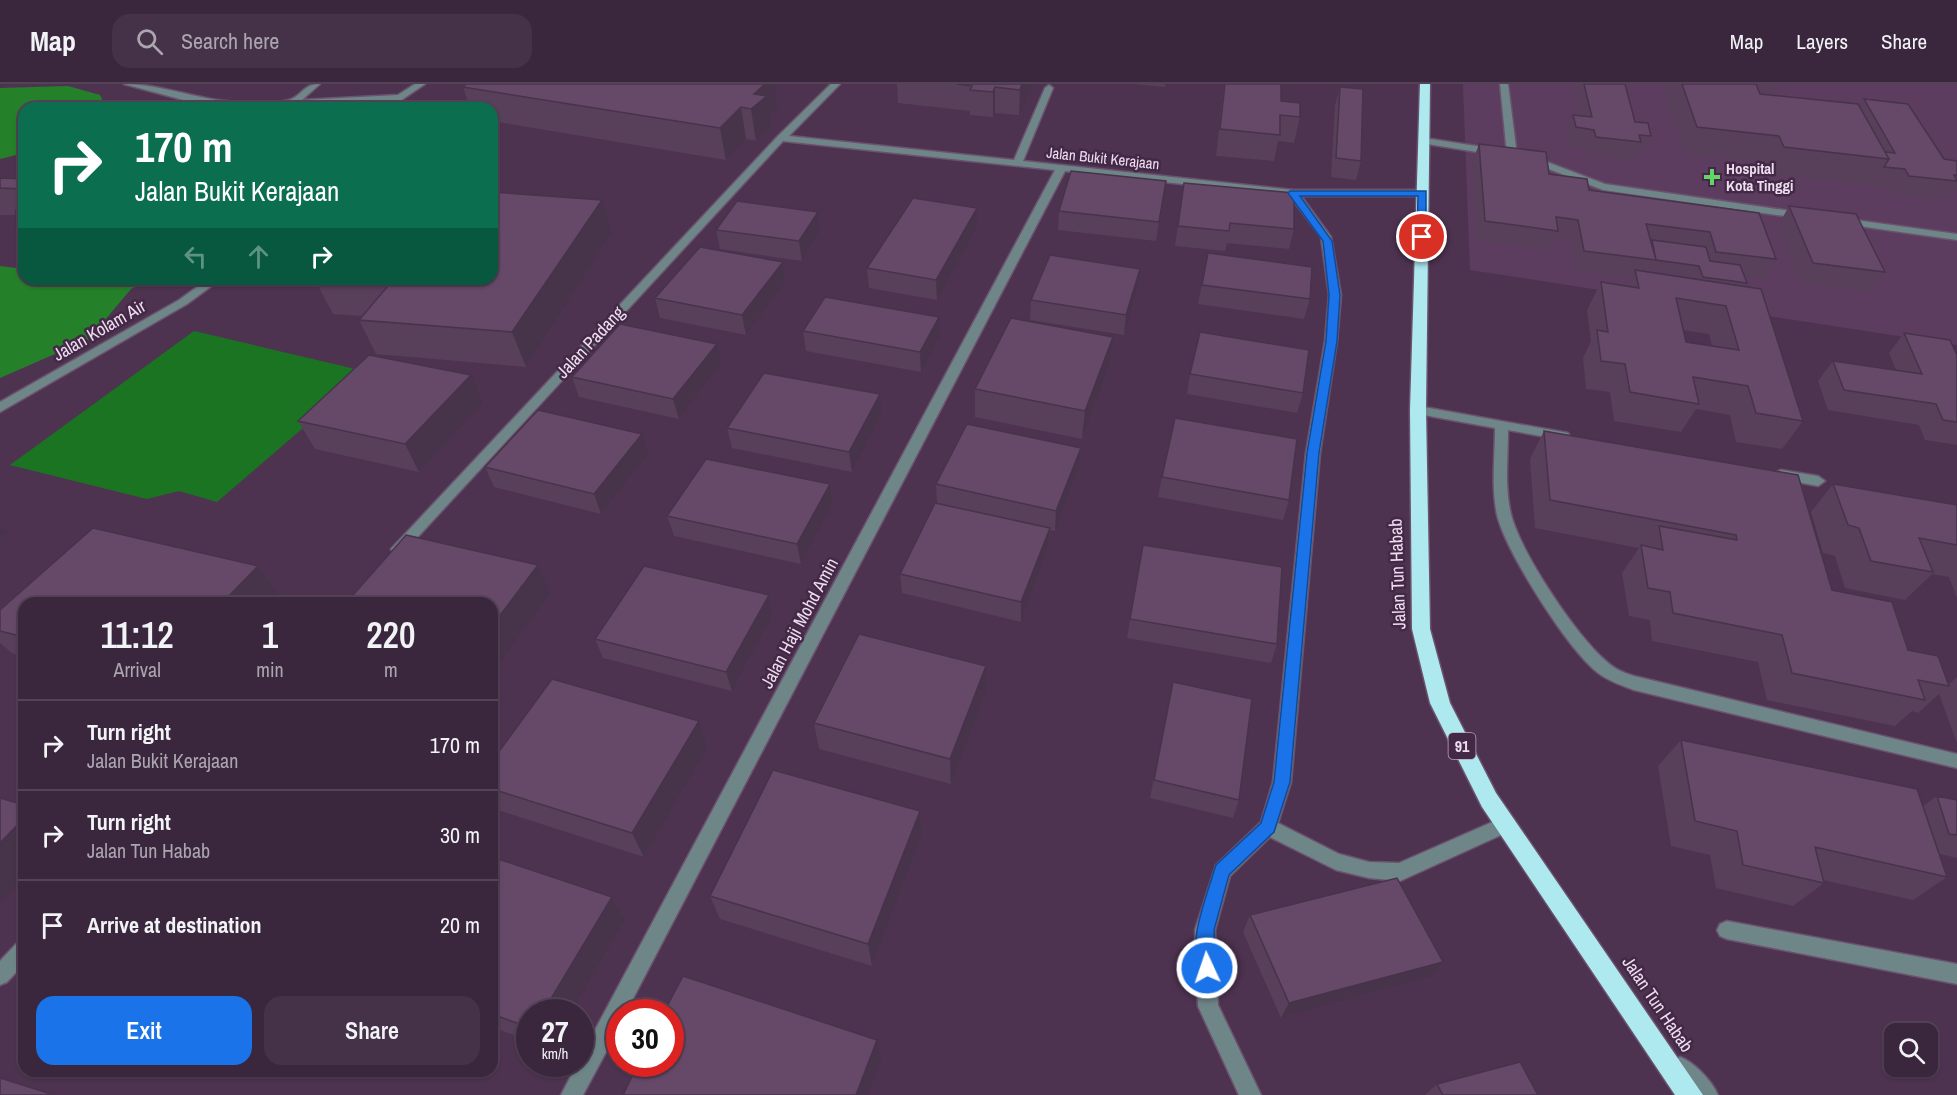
<!DOCTYPE html>
<style>
body{margin:0;font-family:"Archivo Narrow",sans-serif;background:#453248;color:#f1f3f6;height:100vh;display:flex;flex-direction:column;font-size:22px;white-space:nowrap}
*{box-sizing:border-box;margin:0}
p{font-size:20px;color:#aba5b0}
.icon{flex:none;width:33px;height:33px;fill:none;stroke:currentColor;stroke-width:2;stroke-linecap:round;stroke-linejoin:round}
.map{position:relative;flex:1;overflow:hidden}
.details{position:absolute;left:18px;top:513px;width:480px;height:480px;display:flex;flex-direction:column;background:#3a263d;border-radius:18px;box-shadow:0 2px 4px #0004,0 0 0 2px #544357}
.details>*{flex:none}
.banner{position:absolute;left:18px;top:18px;width:480px;height:183px;border-radius:18px;box-shadow:0 2px 4px #0004,0 0 0 2px #544357;background:#0b6e4f;color:#fff;overflow:hidden}
.fabs{position:absolute;left:1884px;top:939px;display:grid;gap:12px}
.fabs a{display:grid;place-items:center;width:54px;height:54px;border-radius:12px;background:#3a263d;box-shadow:0 2px 4px #0004,0 0 0 2px #544357;font-size:30px}
.speed{position:absolute;left:516px;top:915px;display:flex;gap:12px;font-size:30px;font-weight:700;text-align:center}
.speed>*{display:grid;place-content:center;width:78px;height:78px;border-radius:50%;background:#3a263d;box-shadow:0 2px 4px #0004,0 0 0 2px #544357;line-height:1}
.speed small{font-size:15px;font-weight:400}
.speed .limit{border:9px solid #d22;background:#fff;color:#111}
.pin{position:absolute;display:grid;place-items:center;width:51px;height:51px;color:#fff;margin:-26px;border:3px solid #fff;border-radius:50%;box-shadow:0 2px 6px #0007}
.me{position:absolute;width:66px;margin:-33px;rotate:357deg;stroke-linejoin:round;filter:drop-shadow(0 0 4px #0008)}
.turn{display:flex;align-items:center;gap:21px;height:126px;padding:0 18px;font-size:27px}
.turn .icon{width:78px;height:78px;stroke-width:2.5}
.turn b{display:block;font-size:42px;line-height:51px}
.lanes{display:flex;align-items:center;height:57px;padding:0 18px;background:#0003;justify-content:center;gap:30px;direction:ltr}
.lanes .off{opacity:.35}
.eta{display:flex;justify-content:space-evenly;align-items:center;height:102px;text-align:center}
.eta b{font-size:36px;font-weight:600;line-height:42px}
.action{display:flex;gap:12px;margin-top:auto;padding:12px 18px}
.action a{flex:1;height:69px;border-radius:18px;background:#1a73e8;color:#fff;font-size:24px;font-weight:600;line-height:69px;text-align:center}
.action a+a{background:#453248;color:#f1f3f6}
ul{padding:0;list-style:none}
li{display:flex;align-items:center;gap:18px;height:90px;padding:0 18px;border-top:2px solid #544357}
li div{flex:1}
li b{display:block;font-size:22px}
li em{font-style:normal}
header{display:flex;align-items:center;gap:36px;box-sizing:border-box;height:84px;padding:0 30px;background:#3a263d;border-bottom:2px solid #544357}
header strong{font-size:28px}
nav{display:flex;gap:33px;margin-inline-start:auto;font-size:21px}
.search{width:420px;height:54px;background:#453248;display:flex;align-items:center;gap:15px;box-sizing:border-box;padding:0 21px;border-radius:18px;color:#aba5b0;font-size:22px}
.map>svg:first-child{display:block}
.built{fill:#5c3d5f}
.green{fill:#1b7421}
.forest{fill:#25802a}
.lines{fill:none;stroke-linecap:round;stroke-linejoin:round}
.minor-casing{stroke:#6b526e;stroke-width:3}
.highway-casing{stroke:#6b526e;stroke-width:3}
.minor{fill:#6f8689;fill-rule:evenodd}
.highway{fill:#ade9ef;fill-rule:evenodd}
.wall{fill:#583f5a;fill-rule:evenodd}
.shaded-wall{fill:#47334a}
.building{fill:#664969;stroke:#47334a;stroke-width:1.5;fill-rule:evenodd}
.route{fill:#1a73e8;stroke:#114b97;stroke-width:1.5}
.poi-dot{fill:#65d467;stroke:#432946;stroke-width:2}
.labels{text-anchor:middle;dominant-baseline:central;stroke-width:5;stroke-linejoin:round;paint-order:stroke}
.far-street-label{font-size:15px;fill:#eeddf0;stroke:#432946}
.far-poi-label{font-size:15px;font-weight:bold;fill:#eeddf0;stroke:#432946;text-anchor:start}
.shield{fill:#432946;stroke:#bba7bd;stroke-width:1.5}
.shield-label{font-size:16px;font-weight:bold;fill:#eeddf0}
.street-label{font-size:18px;fill:#eeddf0;stroke:#432946}
</style>
<header>
<strong>Map</strong>
<div class="search"><svg class="icon" aria-label="search" viewBox="0 0 24 24"><circle cx="10" cy="10" r="6"/><path d="M15 15l6 6"/></svg>Search here</div>
<nav><a>Map</a><a>Layers</a><a>Share</a></nav>
</header>
<div class="map">
<svg width="1957" height="1011" viewBox="0 0 1957 1011">
<rect width="100%" height="100%" fill="#4e3351"/>
<!-- built -->
<path class="built" d="M1463,0H1957V261L1470,186Z"/>
<!-- green -->
<path class="green" d="M194,247L368,288L217,418L179,407L147,415L10,381Z"/>
<!-- forest -->
<path class="forest" d="M68,2L100,11L106,24H24V69L0,75V4Z
M0,182L24,185V195H150L131,205L89,255L0,294Z"/>
<g class="lines">
<!-- minor casing -->
<g class="minor-casing">
<path id="minor" d="M124,0C164,0 202,18 242,18C256,18 276,20 289,16C302,12 303,0 320,0L302,16L398,11L415,0H425L394,21L390,17L241,24L202,21Z
M831,0H840L789,52L1014,76L1045,4L1049,1L1053,4L1023,77L1293,106H1422L1427,109L1422,112H1301L1331,153L1341,211L1337,257L1320,369L1291,698L1278,739L1339,770L1369,778L1399,779L1506,732L1512,734L1515,740L1512,746L1400,797L1369,794L1336,786L1270,753L1230,792L1215,846L1218,921L1261,1011H1239L1198,922L1195,846L1216,781L1261,738L1273,698L1306,369L1325,257L1329,211L1321,153L1290,112L1065,87L626,928H620V942L583,1011H561L577,980H580V974L1055,86L783,57L403,469H393L391,465L778,52Z
M1500,0H1508L1517,71L1512,74L1507,71Z
M1424,54L1496,65L1501,68L1496,71L1421,59V55Z
M1528,73H1534L1605,100L1805,129L1810,132L1805,135L1603,106L1528,77Z
M1841,134L1957,150V156L1837,139L1836,137Z
M208,195H221L187,220L0,328V318L179,216Z
M1418,322L1568,349L1570,352L1563,356L1508,346C1508,375 1504,406 1512,434C1524,473 1575,550 1606,577C1614,585 1624,589 1634,592L1957,670V684L1634,606C1621,601 1608,597 1597,588C1567,564 1506,468 1497,431C1491,403 1495,373 1495,344L1413,329L1412,326L1413,323Z
M1781,386L1818,392L1825,397L1818,402L1776,394L1774,391L1776,388Z
M1727,837L1957,880V900L1727,855L1720,852L1717,846L1720,840Z
M24,857V880L7,898L0,901V877L17,859Z
M1680,973C1694,978 1712,997 1718,1011H1692L1673,990L1670,983L1673,976Z"/>
</g>
<!-- highway casing -->
<g class="highway-casing">
<path id="highway" d="M1420,0H1430L1426,326L1430,545L1450,619L1496,709L1703,1011H1675L1482,723L1430,619L1412,545L1410,326Z"/>
</g>
<!-- minor -->
<use href="#minor" class="minor"/>
<!-- highway -->
<use href="#highway" class="highway"/>
</g>
<!-- wall -->
<path class="wall" d="M464,0H775L778,24L770,31L772,43L756,57L746,55L726,76L492,37V24H470L463,3L465,1Z
M897,0H1033L1019,31L995,29L993,33L970,31V27L898,19Z
M1134,0H1165V3Z
M1224,0H1281V17L1300,33L1294,59L1278,57L1274,77L1216,72Z
M1573,0H1625L1635,38L1651,52L1642,71L1635,70L1632,77L1587,72L1586,64L1568,62L1566,49L1573,31L1579,32Z
M1667,0H1777L1773,8L1759,7L1760,10L1859,22L1864,15L1944,75L1957,77V106L1953,112L1948,111L1944,116L1896,111L1892,104L1768,90L1764,79L1684,69L1664,6Z
M1340,3L1361,77L1356,96L1331,93L1335,21Z
M1479,60L1589,106L1759,129L1776,175L1764,195L1744,192L1747,199L1745,202L1803,337L1782,365L1736,358L1730,331L1696,325L1681,348L1614,337L1610,308L1586,305L1583,274L1591,257L1587,226L1601,198L1627,202L1631,194L1575,186L1570,156L1555,154L1550,166L1477,157L1472,79ZM1651,186L1693,192L1694,195L1650,188ZM1683,246L1709,250L1712,262L1686,258Z
M0,94L24,95V159L15,148L16,131H0Z
M1184,99L1294,145L1289,165L1227,159L1225,167L1175,162Z
M1164,116L1156,157L1058,146L1059,127Z
M1789,122L1885,188L1870,208L1800,199L1778,142Z
M977,124V144L937,216L869,204L867,184Z
M716,146L820,147L802,177L720,165Z
M612,149L526,283L376,270L359,236L362,232L333,230L315,196Z
M1208,169L1310,215L1304,235L1198,220Z
M783,178L786,198L746,251L660,234L655,214Z
M1140,185L1138,204L1124,251L1030,236L1031,216Z
M803,247L940,253L921,288L806,267Z
M1904,249L1957,271V361L1925,356L1919,341L1828,326L1818,297L1833,277L1896,286L1889,269Z
M1113,253L1110,281L1082,355L975,333V305Z
M721,280L679,335L579,313L572,293Z
M1190,290L1303,309L1297,329L1187,310Z
M880,310L882,330L852,388L732,364L727,344Z
M483,319L419,388L315,365L298,337Z
M1544,347L1798,391L1832,506L1908,566L1948,601L1957,593V659L1939,610L1918,629L1912,627L1895,642L1767,616L1758,578L1652,557L1650,536L1629,532L1622,489L1639,464L1535,444L1530,375Z
M1081,364L1079,384L1055,447L1050,446L1048,464L1021,538L902,509L900,490L937,419L936,400Z
M648,371L601,430L494,403L485,383Z
M1162,393L1289,416L1283,436L1158,413Z
M830,400L833,420L801,480L674,452L667,432Z
M1833,400L1957,421V514L1949,493L1932,490L1905,516L1845,504L1835,472L1823,469L1811,428Z
M93,444L258,482L279,510L270,519H24V573L12,569L0,559V526Z
M1143,461L1277,560L1271,579L1127,554Z
M538,481L551,509L497,583L492,582V519Z
M769,511L773,530L732,607L603,574L595,555Z
M1173,598L1239,716L1233,734L1150,714Z
M986,609L951,700L819,665L814,639Z
M699,637L708,664L644,773L492,724V705Z
M1681,656L1923,722L1937,712L1957,716V774L1940,770L1947,793L1913,816L1823,796L1824,799L1793,822L1716,804L1710,771L1671,762L1658,682Z
M920,727L922,751L872,882L720,835L710,812Z
M492,773L612,813L625,836L572,928H530V957L492,943Z
M1250,831L1430,893L1281,934L1243,848Z
M1437,1000L1538,1011H1425Z"/>
<!-- shaded-wall -->
<path class="shaded-wall" d="M765,0H775L778,24L770,31L772,43L756,57L751,25L754,10Z
M1022,0H1033L1019,31L1020,6Z
M995,3V29L993,33V8Z
M741,23L746,55L726,76L720,44Z
M1166,97L1164,116L1156,157L1159,138Z
M602,116L612,149L526,283L512,248Z
M977,124V144L937,216L936,196Z
M818,128L820,147L802,177L799,157Z
M24,146V159L15,148Z
M783,178L786,198L746,251L742,231Z
M1140,185L1138,204L1124,251L1126,231Z
M939,233L940,253L921,288L920,268Z
M1113,253L1110,281L1082,355L1085,327Z
M717,260L721,280L679,335L673,315Z
M471,291L483,319L419,388L405,360Z
M880,310L882,330L852,388L849,368Z
M642,350L648,371L601,430L594,410Z
M1081,364L1079,384L1055,447L1056,427Z
M830,400L833,420L801,480L797,460Z
M0,441L7,448L0,453Z
M1050,444L1048,464L1021,538V518Z
M538,481L551,509L497,583L492,574V542Z
M258,482L279,510L270,519H222Z
M769,511L773,530L732,607L726,588Z
M986,582V609L951,700L950,675Z
M699,637L708,664L644,773L632,749Z
M920,727L922,751L872,882L868,860Z
M24,734V794L0,820V759Z
M612,813L625,836L572,928H543Z
M1443,878L1430,893L1281,934L1289,919Z
M877,956L881,975L868,1011H856Z"/>
<!-- building -->
<path class="building" d="M466,0H765L754,10L767,12L751,25L741,23L720,44L463,3Z
M957,0H1022L1020,6L995,3L993,8L970,6L972,2Z
M1225,0H1281V17L1300,19V33L1280,31V51L1220,45Z
M1584,0H1625L1635,38L1648,39L1651,52L1639,51L1641,58L1596,53L1594,46L1576,43L1573,31L1592,33Z
M1682,0H1756L1760,10L1858,20L1889,75L1784,63L1779,52L1697,43Z
M1340,3L1363,5L1361,77L1336,74Z
M1864,15L1908,20L1944,75L1957,77V91H1954L1957,97L1909,92L1905,85L1884,83L1889,75L1885,68L1895,69Z
M1479,60L1546,68L1549,90L1587,95L1589,106L1759,129L1776,175L1716,168L1710,148L1646,140L1656,176L1584,167L1578,136L1556,133L1558,147L1485,137Z
M1071,87L1166,97L1159,138L1059,127Z
M0,94L24,95V105L0,104Z
M1184,99L1294,109V145L1230,139L1229,147L1178,142Z
M492,108L602,116L512,248L359,236L388,202L315,196L316,195H492Z
M913,114L977,124L936,196L867,184Z
M737,117L818,128L799,157L716,146Z
M1789,122L1856,130L1885,188L1813,179Z
M24,124V146L15,148L16,126Z
M1652,156L1706,163L1710,177L1740,181L1747,199L1703,193L1699,182L1656,176Z
M700,163L783,178L742,231L655,214Z
M1208,169L1312,183L1310,215L1202,201Z
M1050,171L1140,185L1126,231L1031,216Z
M1635,186L1761,205L1803,337L1756,329L1748,302L1693,293L1699,320L1630,308L1625,280L1601,277L1597,246L1608,248L1601,198L1639,204ZM1676,214L1726,222L1739,266L1686,258Z
M825,213L939,233L920,268L803,247Z
M1011,234L1113,253L1085,327L975,305Z
M620,240L717,260L673,315L572,293Z
M1200,248L1309,266L1303,309L1190,290Z
M1904,249L1950,256L1957,271V338L1943,336L1936,320L1844,306L1833,277L1922,290Z
M369,271L471,291L405,360L298,337Z
M764,289L880,310L849,368L727,344Z
M538,326L642,350L594,410L485,383Z
M1175,334L1297,355L1289,416L1162,393Z
M967,340L1081,364L1056,427L936,400Z
M1544,347L1798,391L1832,506L1892,518L1908,566L1938,572L1949,602L1918,596L1925,616L1792,589L1782,551L1673,529L1670,508L1648,504L1641,461L1663,466L1659,442L1737,456L1736,451L1550,416Z
M706,375L830,400L797,460L667,432Z
M1833,400L1957,421V461L1919,454L1933,488L1871,477L1859,444L1848,441Z
M935,419L1050,444L1021,518L900,490Z
M93,444L258,482L222,519H24V553L0,547V526Z
M406,451L538,481L492,542V519H346Z
M1143,461L1282,483L1277,560L1130,535Z
M644,482L769,511L726,588L595,555Z
M859,550L986,582L950,675L814,639Z
M552,595L699,637L632,749L492,705V677Z
M1173,598L1252,615L1239,716L1154,696Z
M1681,656L1917,705L1947,793L1815,763L1824,799L1743,781L1737,747L1695,737Z
M773,686L920,727L868,860L710,812Z
M1937,712L1957,716V751L1949,750Z
M0,714L24,721V734L0,759Z
M492,773L612,813L543,928H530V944L492,930Z
M1397,794L1443,878L1289,919L1250,831Z
M683,892L877,956L856,1011H623L638,980H670V928H664Z
M1520,978L1538,1011H1443L1437,1000Z
M0,994L54,1011H0Z"/>
<!-- route -->
<path class="route" d="M1290,107H1426V153L1422,155L1417,153L1418,112H1300L1332,157L1340,211L1337,257L1319,369L1290,698L1274,748L1229,791L1214,846L1216,884L1213,890L1207,893L1200,890C1187,858 1205,818 1214,787L1216,781L1261,739L1274,698L1307,369L1326,257L1329,211L1323,157L1288,109Z"/>
<!-- markers -->
<path class="poi-dot" d="M1709 84h6v6h6v6h-6v6h-6v-6h-6v-6h6z"/>
<g class="labels">
<!-- far-street labels -->
<g class="far-street-label">
<text transform="translate(1103 74) rotate(6)">Jalan Bukit Kerajaan</text>
</g>
<!-- far-poi labels -->
<g class="far-poi-label">
<text x="1726" y="84">Hospital<tspan x="1726" dy="17">Kota Tinggi</tspan></text>
</g>
<!-- shield labels -->
<rect class="shield" x="1448.5" y="649" width="27" height="26" rx="4.5"/>
<g class="shield-label">
<text x="1462" y="662">91</text>
</g>
<!-- street labels -->
<g class="street-label">
<text transform="translate(99 246) rotate(-30)">Jalan Kolam Air</text>
<text transform="translate(590 258) rotate(-47)">Jalan Padang</text>
<text transform="translate(1397 490) rotate(-92)">Jalan Tun Habab</text>
<text transform="translate(799 539) rotate(-62)">Jalan Haji Mohd Amin</text>
<text transform="translate(1658 920) rotate(56)">Jalan Tun Habab</text>
</g>
</g>
</svg>
<div class="fabs">
<a><svg class="icon" aria-label="search" viewBox="0 0 24 24"><circle cx="10" cy="10" r="6"/><path d="M15 15l6 6"/></svg></a>
</div>
<div class="speed"><div>27<small>km/h</small></div><div class="limit">30</div></div>
<div class="pin" style="left:1422px;top:153px;background:#d93025"><svg class="icon" aria-label="arrive" viewBox="0 0 24 24"><path d="M6 21V4h12l-3 4 3 4H6"/></svg></div>
<svg class="me" style="left:1207px;top:884px" viewBox="-20 -20 40 40"><circle r="17" fill="#1a73e8" stroke="#fff" stroke-width="3"/><path d="M0-11L8 9 0 5-8 9z" fill="#fff"/></svg>
<div class="banner">
<div class="turn"><svg class="icon" aria-label="right" viewBox="0 0 24 24"><path d="M7 20v-9h11M14 6l5 5-5 5"/></svg><div><b>170 m</b>Jalan Bukit Kerajaan</div></div>
<div class="lanes"><svg class="icon off" aria-label="left" viewBox="0 0 24 24"><path d="M17 20v-9H6M10 6l-5 5 5 5"/></svg><svg class="icon off" aria-label="ahead" viewBox="0 0 24 24"><path d="M12 20V5M6 11l6-6 6 6"/></svg><svg class="icon" aria-label="right" viewBox="0 0 24 24"><path d="M7 20v-9h11M14 6l5 5-5 5"/></svg></div>
</div>
<section class="details">
<div class="eta">
<div><b>11:12</b><p>Arrival</p></div>
<div><b>1</b><p>min</p></div>
<div><b>220</b><p>m</p></div>
</div>
<ul>
<li><svg class="icon" aria-label="right" viewBox="0 0 24 24"><path d="M7 20v-9h11M14 6l5 5-5 5"/></svg><div><b>Turn right</b><p>Jalan Bukit Kerajaan</p></div><em>170 m</em></li>
<li><svg class="icon" aria-label="right" viewBox="0 0 24 24"><path d="M7 20v-9h11M14 6l5 5-5 5"/></svg><div><b>Turn right</b><p>Jalan Tun Habab</p></div><em>30 m</em></li>
<li><svg class="icon" aria-label="arrive" viewBox="0 0 24 24"><path d="M6 21V4h12l-3 4 3 4H6"/></svg><div><b>Arrive at destination</b></div><em>20 m</em></li>
</ul>
<div class="action"><a>Exit</a><a>Share</a></div>
</section>
</div>
